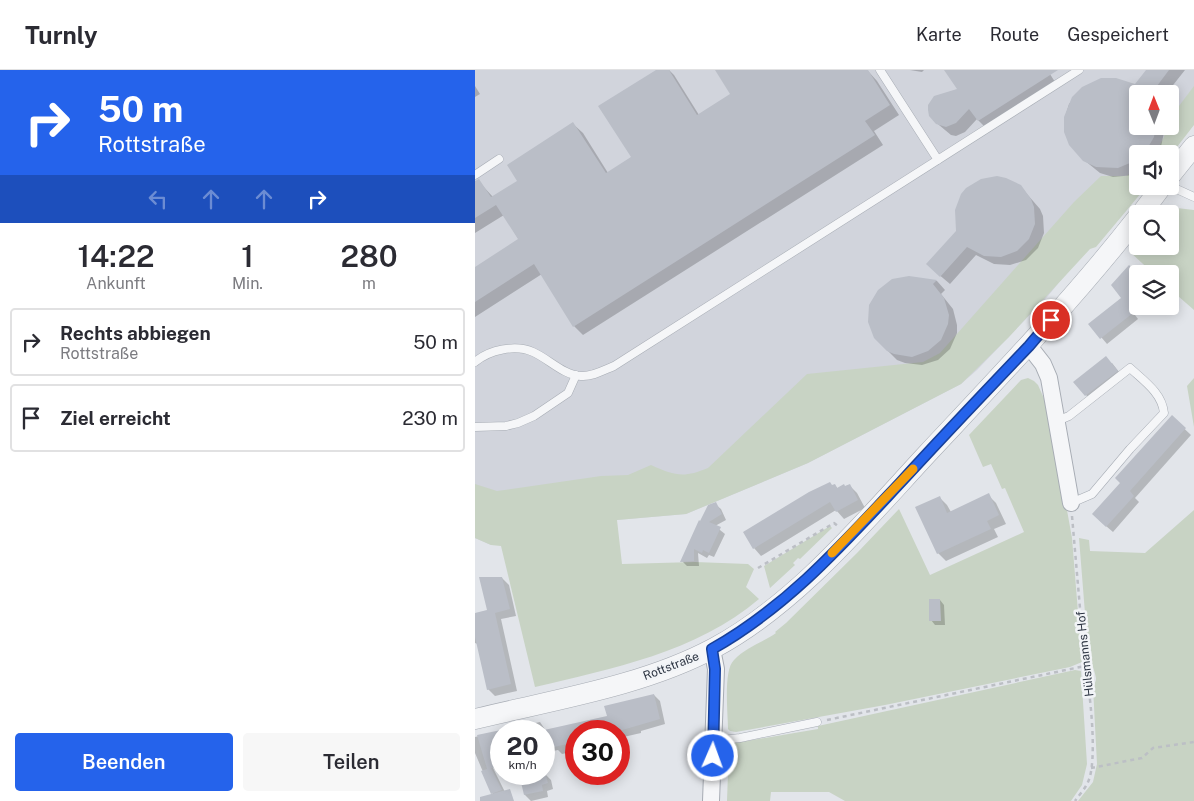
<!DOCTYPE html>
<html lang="de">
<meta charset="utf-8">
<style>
body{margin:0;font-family:"Public Sans",sans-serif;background:#f7f7f7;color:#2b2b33;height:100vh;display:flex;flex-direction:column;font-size:19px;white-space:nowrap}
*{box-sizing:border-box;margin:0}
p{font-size:16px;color:#7c7c81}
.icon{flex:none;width:28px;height:28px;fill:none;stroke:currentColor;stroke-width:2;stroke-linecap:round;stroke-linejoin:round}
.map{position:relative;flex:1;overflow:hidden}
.drawer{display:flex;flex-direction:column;background:#fff;width:475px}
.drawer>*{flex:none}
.banner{background:#2563eb;color:#fff;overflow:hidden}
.needle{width:32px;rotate:359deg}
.controls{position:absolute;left:654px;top:15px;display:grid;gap:10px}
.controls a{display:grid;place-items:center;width:50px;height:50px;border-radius:5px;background:#fff;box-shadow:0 2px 12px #0003;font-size:25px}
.speed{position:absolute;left:15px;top:650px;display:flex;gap:10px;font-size:25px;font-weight:700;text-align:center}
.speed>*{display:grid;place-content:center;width:65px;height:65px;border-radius:50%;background:#fff;box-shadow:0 2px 12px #0003;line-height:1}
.speed small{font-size:12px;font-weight:400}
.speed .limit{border:8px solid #d22;background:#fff;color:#111}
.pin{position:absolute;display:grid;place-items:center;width:42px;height:42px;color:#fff;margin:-21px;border:2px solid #fff;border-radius:50%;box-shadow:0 1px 5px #0007}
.me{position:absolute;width:55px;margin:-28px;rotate:2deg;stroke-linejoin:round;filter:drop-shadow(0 0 4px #0008)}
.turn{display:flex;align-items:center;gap:18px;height:105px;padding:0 15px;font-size:22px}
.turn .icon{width:65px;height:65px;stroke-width:2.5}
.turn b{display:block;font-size:35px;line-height:42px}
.lanes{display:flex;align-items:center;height:48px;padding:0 15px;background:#0003;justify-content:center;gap:25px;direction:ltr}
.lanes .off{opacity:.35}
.eta{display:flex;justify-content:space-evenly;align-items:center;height:85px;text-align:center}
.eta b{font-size:30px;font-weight:600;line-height:35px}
.action{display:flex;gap:10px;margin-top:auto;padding:10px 15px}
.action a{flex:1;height:58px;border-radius:5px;background:#2563eb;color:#fff;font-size:20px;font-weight:600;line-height:58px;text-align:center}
.action a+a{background:#f7f7f7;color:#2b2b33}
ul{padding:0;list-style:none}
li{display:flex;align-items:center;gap:15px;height:68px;margin:0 10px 8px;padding:0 5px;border:2px solid #e1e1e2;border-radius:5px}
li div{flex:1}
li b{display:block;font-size:19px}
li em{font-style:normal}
header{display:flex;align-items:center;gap:30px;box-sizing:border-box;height:70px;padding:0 25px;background:#fff;border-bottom:1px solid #e1e1e2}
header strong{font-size:24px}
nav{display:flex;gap:28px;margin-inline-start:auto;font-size:18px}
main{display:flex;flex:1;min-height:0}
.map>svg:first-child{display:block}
.built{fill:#d1d4dc;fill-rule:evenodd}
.green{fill:#c8d3c4}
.shadow{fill:#0003}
.building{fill:#babec7}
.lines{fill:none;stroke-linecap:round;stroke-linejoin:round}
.service-casing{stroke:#a7acb4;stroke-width:9}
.minor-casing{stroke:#a7acb4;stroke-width:18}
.tertiary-casing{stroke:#a7acb4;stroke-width:21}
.path{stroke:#bcbfc5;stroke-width:2.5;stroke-dasharray:4 4;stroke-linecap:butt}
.service{stroke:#f5f6f8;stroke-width:8}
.minor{stroke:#f5f6f8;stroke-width:16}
.tertiary{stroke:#f5f6f8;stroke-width:20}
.route-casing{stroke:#184099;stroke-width:12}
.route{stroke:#2563eb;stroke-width:9}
.slow{stroke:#f59e0b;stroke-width:9}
.labels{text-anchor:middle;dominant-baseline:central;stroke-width:5;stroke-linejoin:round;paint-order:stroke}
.street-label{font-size:12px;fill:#2b3341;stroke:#f2f4f7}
</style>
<header>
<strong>Turnly</strong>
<nav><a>Karte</a><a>Route</a><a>Gespeichert</a></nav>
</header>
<main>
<section class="drawer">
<div class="banner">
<div class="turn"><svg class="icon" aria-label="right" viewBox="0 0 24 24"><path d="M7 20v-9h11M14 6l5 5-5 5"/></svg><div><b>50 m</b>Rottstraße</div></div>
<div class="lanes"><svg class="icon off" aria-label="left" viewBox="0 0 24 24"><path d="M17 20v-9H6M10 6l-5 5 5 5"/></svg><svg class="icon off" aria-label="ahead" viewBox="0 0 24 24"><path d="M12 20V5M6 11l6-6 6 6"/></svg><svg class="icon off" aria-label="ahead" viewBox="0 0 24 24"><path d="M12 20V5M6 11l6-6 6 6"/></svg><svg class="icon" aria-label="right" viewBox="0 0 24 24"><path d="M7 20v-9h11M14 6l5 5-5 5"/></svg></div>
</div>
<div class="eta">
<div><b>14:22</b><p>Ankunft</p></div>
<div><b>1</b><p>Min.</p></div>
<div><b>280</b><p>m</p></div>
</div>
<ul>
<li><svg class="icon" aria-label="right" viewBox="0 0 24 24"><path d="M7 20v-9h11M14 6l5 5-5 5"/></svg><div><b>Rechts abbiegen</b><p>Rottstraße</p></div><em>50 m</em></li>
<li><svg class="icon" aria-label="arrive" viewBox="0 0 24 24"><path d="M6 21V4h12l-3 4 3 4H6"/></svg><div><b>Ziel erreicht</b></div><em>230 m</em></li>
</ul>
<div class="action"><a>Beenden</a><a>Teilen</a></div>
</section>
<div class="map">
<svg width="719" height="731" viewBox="0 0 719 731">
<rect width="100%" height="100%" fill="#e2e5ea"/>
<!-- built -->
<path class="built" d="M0,0H719V51L692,84H662V116L573,226L502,300L486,314L333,393L211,444L142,450L16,475L0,468ZM662,24H695V56H662Z"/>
<!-- green -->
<path class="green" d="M719,16V55L695,86V84H680L689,67L691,56H695V48Z
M662,100V116H672L621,177L615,179L533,268L486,314L333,393L211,444L142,450L147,494L220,492L273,494L279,499L271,517L284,529C222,582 136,599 60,617L26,476L16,475L0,468V414L22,421L126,406L153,405L176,395C200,406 209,408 233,398L332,304L448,292L465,283L599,132L626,106H651Z
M693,137L719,140V240L695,219V204H679L656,183L662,175L695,176V144H688Z
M553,308L559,311L563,315L574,340L597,468L607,592L595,597L410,635L261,662L255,661L253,659C253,644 248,600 259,590C271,577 289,572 301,563L300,562L311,553L382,483L424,439L455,505L549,462L530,418L527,419L516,394L508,397L494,365L546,310Z
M719,308V357L712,316Z
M719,440V731H603L618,712L622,694L618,617C619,614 621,612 621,609C622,608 614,584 613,581L604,468L614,470L615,481L670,483Z
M355,456L357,458L325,489L323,488L318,493L320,495L295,518L289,496Z
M600,600L606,601L612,694L607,715L596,731H370L354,722H296L295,731H252L254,674L343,659V656Z"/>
<!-- shadow -->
<path class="shadow" d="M183,0H194L199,5L224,45L257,24L242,0H389L393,1L402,11L424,45L399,61L408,75L108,265L99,256L67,204L0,247V198L44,170L29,145L0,163V118L6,114L18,127L44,111L98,54L108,63L133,103L157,87Z
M435,0H449L447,2Z
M471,0H575L573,1L582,15L513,60L502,49L490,62L481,66L476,65L458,50L484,20Z
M673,0H710L691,24H662V56H688L689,62L685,82L684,84H662V103L659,105L638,107L625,103L609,90L590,47L594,34L608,18L661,16Z
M0,16L5,24L0,27Z
M545,116L565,139L568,146L569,163L563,178L551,190L535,195L519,194L501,185L475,214L462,203Z
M655,197L662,205V236H669L660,245L663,249L632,274L615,254L647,228Z
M434,207L462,211L470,220L466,224L478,239L482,255V263L475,279L463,290L447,295L430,293L422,290L400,268Z
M637,293L648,307L617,332L600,312Z
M697,347L716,365L660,428L664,432L638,462L624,450L646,413Z
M360,415L363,419L374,415L382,423L390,438L369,449L361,440L286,486L279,478Z
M513,425L521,433L531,454L519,459L523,467L471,491L463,483L464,427L472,435L476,442Z
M240,434L246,439L251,450L240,456L250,464L239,487L234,485L232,488L223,483L224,496H212L207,491Z
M27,508L34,515L41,546L26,549L42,621L20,626L13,619L3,574L0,573V544L13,541Z
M465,530L469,535L470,555H460L456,550Z
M179,625L185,631L190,654L166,661V663L144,668V661H101V681L87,684L83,680L69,683V661H26V690H14L32,726L23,729L17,723L0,683V667L65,652L71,661L133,647Z
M51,704H70L76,710L78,719L72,721L73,727L56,731L50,725Z"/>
<!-- building -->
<path class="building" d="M181,0H194L222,45L255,24L240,0H393L415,35L390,51L400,65L98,257L59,194L0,232V197L43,169L21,135L0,148V111L4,109L16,127L42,111L32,95L98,52L131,103L156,87L123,36Z
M469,0H583L503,51L494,39L481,53L471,57L461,54L454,46L453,40V35L459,26L482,19Z
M671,0H694L676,24H662V56H681L679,67L672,79L669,84H662V90L643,98L621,97L608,91L594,75L589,62V47L597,27L607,17L626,8H641L660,14Z
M522,106L531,108L546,115L556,129L559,137L560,154L554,169L542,181L526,187L509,186L492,177L465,207L451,194L481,161L480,140L486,124L491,118L506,109Z
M654,195L662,203V221L657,226L662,231L655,239L658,243L625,269L613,254L646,228L636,215Z
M434,206L462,210L458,214L469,228L474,245L473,254L466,270L453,281L437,287L419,284L412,281L399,268L393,252L394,235L403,220L417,209Z
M631,286L643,301L610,326L598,312Z
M697,345L711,358L655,421L659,426L631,457L617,444L645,413L640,408Z
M355,412L357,415L360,414L362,418L369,414L370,416L375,414L383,430L361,442L355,432L278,479L268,462L334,422Z
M514,423L524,445L512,451L516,459L462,484L440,437L465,426L472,443Z
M241,432L247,444L234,452L246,457L234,483L228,480L227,483L219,479V491L205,492L224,450L225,451L233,435Z
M4,507H27L35,539L20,543L36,614L12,620L0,567V543L12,540Z
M454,529H465L466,551H454Z
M179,624L185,649L144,661H101V672L79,677L77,670L69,672V660L132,646L129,636Z
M26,660V690L20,691L21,697L16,698L27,720L16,724L6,701L12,699L2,665Z
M70,702L73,713L67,715L68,721L49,725L45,708Z
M35,719L39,731H5V727Z"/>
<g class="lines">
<!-- service casing -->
<g class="service-casing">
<path id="service" d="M405,0L463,90
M0,105L24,89
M695,116L719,127
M0,292C14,280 40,274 58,282C74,289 88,305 106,306C117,307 129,300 139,296L604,0
M582,351L594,346L655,298C669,311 687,323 689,343L655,379L617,424L596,433
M0,357L31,356L43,353L59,346L93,323L101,305
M239,671L265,668L342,652"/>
</g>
<!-- minor casing -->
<g class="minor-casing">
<path id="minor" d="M554,276L568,294L574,308L596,433
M236,731L241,599L237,579"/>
</g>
<!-- tertiary casing -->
<g class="tertiary-casing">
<path id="tertiary" d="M695,106L719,76
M666,144L687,116
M0,649C78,630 168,616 239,578C321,534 388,453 451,385C523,308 597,231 662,148"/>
</g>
<!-- path -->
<path class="path" d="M597,446L610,596C615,620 623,691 613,712C610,719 604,725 600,731
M283,498L359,453L364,457
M352,650L610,596
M616,698L667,688L678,678L719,672"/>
<!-- service -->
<use href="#service" class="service"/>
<!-- minor -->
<use href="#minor" class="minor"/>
<!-- tertiary -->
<use href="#tertiary" class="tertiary"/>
</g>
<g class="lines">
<!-- route casing -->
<g class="route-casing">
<path id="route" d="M238,686L240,599L237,579C312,537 368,474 426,412C468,366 511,321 554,276L576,250"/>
</g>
<!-- route -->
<use href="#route" class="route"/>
<!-- slow -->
<path class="slow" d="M357,483L438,399"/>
</g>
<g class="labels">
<!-- street labels -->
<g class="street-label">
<text transform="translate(610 584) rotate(-96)">Hülsmanns Hof</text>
<text transform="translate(196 596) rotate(-21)">Rottstraße</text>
</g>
</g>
</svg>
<div class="controls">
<a><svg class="needle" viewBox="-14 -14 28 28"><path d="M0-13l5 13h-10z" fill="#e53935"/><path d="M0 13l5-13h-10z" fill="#7c7c81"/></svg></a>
<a><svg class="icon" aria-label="sound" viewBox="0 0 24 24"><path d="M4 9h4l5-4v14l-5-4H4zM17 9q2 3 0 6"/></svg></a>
<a><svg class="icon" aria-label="search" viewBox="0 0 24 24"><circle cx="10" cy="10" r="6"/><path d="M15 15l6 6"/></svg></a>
<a><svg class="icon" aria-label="layers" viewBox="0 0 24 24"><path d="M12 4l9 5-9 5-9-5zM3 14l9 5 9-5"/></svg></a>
</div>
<div class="speed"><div>20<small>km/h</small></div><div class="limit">30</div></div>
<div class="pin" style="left:576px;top:250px;background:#d93025"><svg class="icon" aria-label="arrive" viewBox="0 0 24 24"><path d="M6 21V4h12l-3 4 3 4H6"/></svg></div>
<svg class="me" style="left:238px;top:686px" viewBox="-20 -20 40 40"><circle r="17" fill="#2563eb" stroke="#fff" stroke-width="3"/><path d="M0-11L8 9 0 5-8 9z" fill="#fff"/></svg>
</div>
</main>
